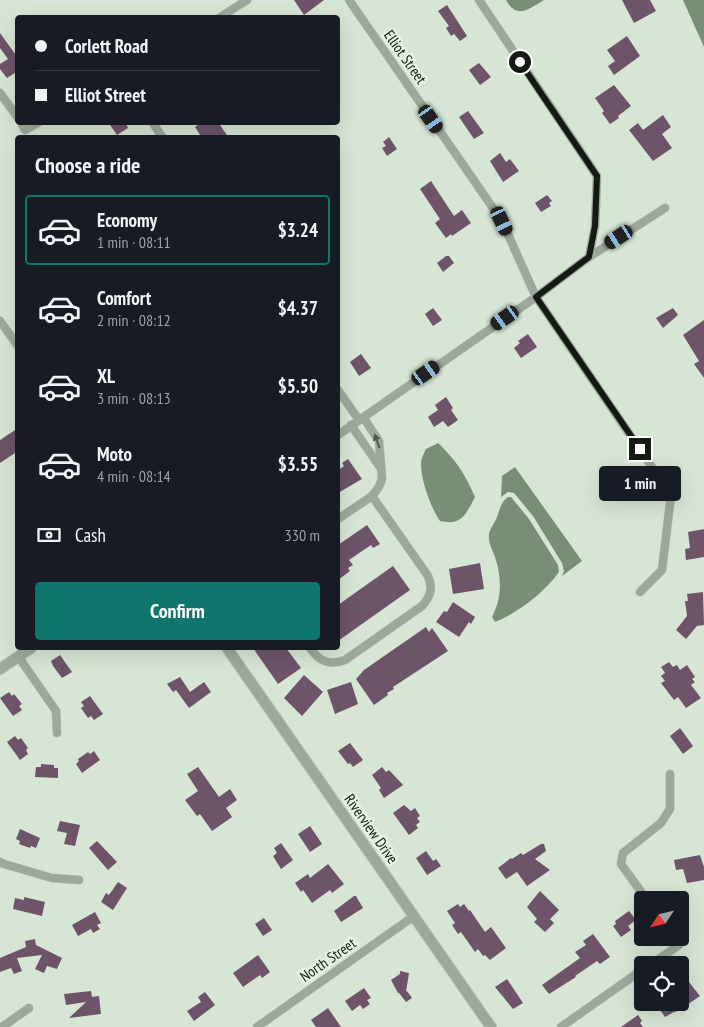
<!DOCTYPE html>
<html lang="en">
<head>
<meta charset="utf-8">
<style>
  :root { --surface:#171b24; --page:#242831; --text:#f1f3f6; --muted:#9ea1a6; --line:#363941; --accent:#0f766e }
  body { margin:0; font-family:"PT Sans Narrow",sans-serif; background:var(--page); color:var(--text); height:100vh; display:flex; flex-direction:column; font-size:19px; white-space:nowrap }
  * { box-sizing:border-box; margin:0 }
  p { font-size:16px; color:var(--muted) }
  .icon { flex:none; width:28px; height:28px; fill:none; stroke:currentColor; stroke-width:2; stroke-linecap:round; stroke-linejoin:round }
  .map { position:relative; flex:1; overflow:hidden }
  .side { position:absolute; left:15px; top:135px; width:325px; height:515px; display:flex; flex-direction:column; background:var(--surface); border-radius:5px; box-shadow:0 5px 20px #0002 }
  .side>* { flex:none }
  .banner { position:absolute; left:15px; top:15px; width:325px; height:110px; border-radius:5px; box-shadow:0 5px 20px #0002; display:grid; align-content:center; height:110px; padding:0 20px; background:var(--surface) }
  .needle { width:32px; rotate:235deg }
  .controls { position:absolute; left:634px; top:891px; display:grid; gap:10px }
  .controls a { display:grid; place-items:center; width:55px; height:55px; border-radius:5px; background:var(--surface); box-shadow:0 5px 20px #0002; font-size:25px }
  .end { position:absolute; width:22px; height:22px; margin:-11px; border:6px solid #151a14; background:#fff; box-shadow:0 0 0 2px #fff }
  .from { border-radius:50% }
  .bubble { position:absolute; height:35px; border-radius:5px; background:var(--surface); box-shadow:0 5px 20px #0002; font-size:16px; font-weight:600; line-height:35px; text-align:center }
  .car { position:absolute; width:15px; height:30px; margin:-15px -8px; border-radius:6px; box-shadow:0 0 4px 1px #0007; background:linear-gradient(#222 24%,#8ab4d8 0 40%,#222 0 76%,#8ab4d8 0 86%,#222 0) }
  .banner b { display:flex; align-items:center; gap:18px; height:48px; font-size:19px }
  .banner b+b { border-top:1px solid var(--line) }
  .banner i { width:12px; height:12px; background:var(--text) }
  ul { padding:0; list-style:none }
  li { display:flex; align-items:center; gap:15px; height:70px; margin:0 10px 8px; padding:0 10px; border:2px solid transparent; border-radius:5px }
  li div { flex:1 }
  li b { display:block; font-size:19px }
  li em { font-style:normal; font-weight:600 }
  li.selected { border-color:var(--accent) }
  li>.icon { width:45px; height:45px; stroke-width:1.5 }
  h2 { padding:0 20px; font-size:22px; line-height:60px }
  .pay { display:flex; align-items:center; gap:12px; height:55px; padding:0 20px; font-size:19px }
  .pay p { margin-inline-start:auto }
  .primary-button { display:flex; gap:10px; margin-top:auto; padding:10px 20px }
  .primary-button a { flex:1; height:58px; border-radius:5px; background:var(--accent); color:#fff; font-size:20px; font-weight:600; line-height:58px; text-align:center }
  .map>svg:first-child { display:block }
  .water { fill:#788f76 }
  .building { fill:#6d5469 }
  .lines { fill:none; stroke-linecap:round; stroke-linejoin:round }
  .minor-casing { stroke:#b4c0b2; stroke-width:9 }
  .tertiary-casing { stroke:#b4c0b2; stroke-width:12 }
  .minor { stroke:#9da89c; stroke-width:8 }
  .tertiary { stroke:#9da89c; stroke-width:10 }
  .oneway { fill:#525a51 }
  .route { stroke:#151a14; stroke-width:6 }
  .labels { text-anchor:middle; stroke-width:5; stroke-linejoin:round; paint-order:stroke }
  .street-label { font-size:15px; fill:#151a14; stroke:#e4f2e2 }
</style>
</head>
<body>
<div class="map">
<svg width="704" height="1027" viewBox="0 0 704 1027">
  <rect width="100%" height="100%" fill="#d7e5d5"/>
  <g class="water">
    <path d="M506,0H544C529,9 517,20 506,0Z"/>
    <path d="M683,0H704V47Z"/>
    <path d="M438,443C456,460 465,474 475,497C466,514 462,526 440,521C431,508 421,481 421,464C421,459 424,453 426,449Z"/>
    <path d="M515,467L582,561L562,576L564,571L562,563L533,516L514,493L508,492L501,497L502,476Z"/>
    <path d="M508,497H511L529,519L558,565L559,572C544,593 519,612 495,622L492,617C502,598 502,578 495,557C492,550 488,542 489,534C490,528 495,523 497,517C500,509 501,502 508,497Z"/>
  </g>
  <g class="building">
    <path d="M294,0H324L304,15Z"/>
    <path d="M622,0H650L656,11L634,23Z"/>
    <path d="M447,5L467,36L460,41L454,34L451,36L446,28L449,26L438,11Z"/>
    <path d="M0,33L18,58V71L7,78L0,69V64L8,59L0,48Z"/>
    <path d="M627,36L640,56L614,75L608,66L615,61L607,50Z"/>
    <path d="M479,63L491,77L480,85L469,70Z"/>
    <path d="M614,85L631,106L618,116L619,118L610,124L602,113L604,111L595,98Z"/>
    <path d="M468,111L484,133L474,139L459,117Z"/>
    <path d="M663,115L671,127L662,134L672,148L653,161L629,130L638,123L643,130Z"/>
    <path d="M108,122H125L128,128L117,135Z"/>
    <path d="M202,122H218L229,138H202L195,127Z"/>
    <path d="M389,137L397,149L387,156L382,148L386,146L383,142Z"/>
    <path d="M500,153L506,162L510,159L519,171L503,182L490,161Z"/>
    <path d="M431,181L454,216L462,210L471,223L452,236L451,234L446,238L435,223L440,219L420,189Z"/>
    <path d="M547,195L552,201L549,203L551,206L541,212L535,203Z"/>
    <path d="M446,256H449L454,263L443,272L437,263Z"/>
    <path d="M433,308L442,320L433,326L425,314Z"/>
    <path d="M673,308L678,315L663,328L656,318Z"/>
    <path d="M704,320V378L694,364L699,361L683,335Z"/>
    <path d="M528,334L537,347L521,358L514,348L520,343L518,341Z"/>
    <path d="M361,354L371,368L359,376L350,362Z"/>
    <path d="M446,397L453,408L451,410L458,420L448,427L443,421L434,427L428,417L438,410L435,405Z"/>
    <path d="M18,428V451L0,463V440Z"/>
    <path d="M348,459L362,479L338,493V470L344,466L342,463Z"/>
    <path d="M367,525L380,544L373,548L371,545L349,560L353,565L348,568L350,571L338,580V545Z"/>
    <path d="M704,529V557L686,560L685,549L690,548L688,532Z"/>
    <path d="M480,563L484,589L453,594L449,569Z"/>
    <path d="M393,566L410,590L338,641V605Z"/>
    <path d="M703,592L704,625L697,626L686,639L676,630L687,616L685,601H688L687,594Z"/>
    <path d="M453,602L475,617L471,624L469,622L459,637L436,622L444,611L447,612Z"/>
    <path d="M426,627L429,632L432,628L448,651L393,687L394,689L387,693L388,695L374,705L356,679L364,670Z"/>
    <path d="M253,648H286L301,668L278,684Z"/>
    <path d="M60,655L72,672L62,678L53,666L51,661Z"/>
    <path d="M669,662L673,667L677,665L680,670L687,665L695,677L692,679L695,682L691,685L701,698L686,708L678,697L674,700L661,683L665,681L661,676L665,673L661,667Z"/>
    <path d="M304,675L323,692L302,716L284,698Z"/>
    <path d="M180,677L190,692L204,682L211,692L189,708L176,690L173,692L167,684Z"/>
    <path d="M351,682L358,704L335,714L327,690Z"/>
    <path d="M9,692L12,696L14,694L22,704L19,706L22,710L13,716L0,698Z"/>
    <path d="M90,696L103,714L94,720L91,716L88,718L81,708L84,706L81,702Z"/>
    <path d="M680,728L693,746L683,754L670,736Z"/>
    <path d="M15,736L18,740L21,738L28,748L26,750L28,754L20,760L7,742Z"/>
    <path d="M350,743L363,760L353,767L350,763L348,764L338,751Z"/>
    <path d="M94,751L100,760L82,773L76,764L79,761L78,759L88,752L90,754Z"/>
    <path d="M41,764L54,765V768H58V778L35,777L36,767H41Z"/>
    <path d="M198,767L219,797L230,789L237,800L226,808L232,817L212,831L200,814L197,816L185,800L198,791L187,774Z"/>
    <path d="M382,767L386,772L389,770L403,785L384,798L379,790L381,788L372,775Z"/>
    <path d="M404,805L411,811L415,808L420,816L417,818L420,822L416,825L418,828L409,835L393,813Z"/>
    <path d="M60,821L80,825L75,846L64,844L67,833L57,831Z"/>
    <path d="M310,826L322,844L310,852L298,834Z"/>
    <path d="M20,829L40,838L36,848L31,846L30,848L19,844L20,841L16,839Z"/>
    <path d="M97,841L117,862L108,870L89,848Z"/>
    <path d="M281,843L293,860L281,869L273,856L277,853L274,848Z"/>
    <path d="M541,844H544L546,851L535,859L550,870L527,886L517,872L506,879L498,868L511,858L512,859L521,853L523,855Z"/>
    <path d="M426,851L433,861L436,859L441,866L427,875L416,858Z"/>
    <path d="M700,855L704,867V880L687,883L683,869L676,870L674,860Z"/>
    <path d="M328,864L344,884L332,893L330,890L312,903L303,890L301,892L295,883L308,874L310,878Z"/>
    <path d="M118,882L127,888L113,910L101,902L106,893L109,895Z"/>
    <path d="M540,891L559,910L550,919L554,923L545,932L534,922L537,919L527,907Z"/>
    <path d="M354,896H356L363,908L341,922L334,911Z"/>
    <path d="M24,897L45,902L42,916L13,909L15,898L24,900Z"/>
    <path d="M458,904L460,907L464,904L469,911L470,910L485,932L491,927L506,948L490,960L485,955L483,956L478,949L475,952L461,932L458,934L452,925L455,923L447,911Z"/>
    <path d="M629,911L636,920L628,926L631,930L621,937L613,926L616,924L615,921Z"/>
    <path d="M95,912L101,923L97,925L100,929L93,933L91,929L78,936L72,925Z"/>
    <path d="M264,918L272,930L263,936L255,924Z"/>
    <path d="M593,934L610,957L600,964L597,961L575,976L576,977L549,994L542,985L580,958L575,952L586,945L583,941Z"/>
    <path d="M35,939L36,945L62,958L57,969L47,966L44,973L35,969L42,955L17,958L22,971L14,974L11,968L0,972V958L26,947L25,941Z"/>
    <path d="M258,955L270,972L262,978L260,975L243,987L233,973Z"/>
    <path d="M400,971L409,973L406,992L407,991L412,998L406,1002L399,993H398L391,980L400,974Z"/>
    <path d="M507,979L523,1003L513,1009L495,987Z"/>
    <path d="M689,982L700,996L678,1011L674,1012L665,1017L658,1007L664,1002H680V989Z"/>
    <path d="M364,988L371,998L367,1000L370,1004L363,1009L360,1005L352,1011L345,1001Z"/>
    <path d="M91,991L92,997L99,996L101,1014L69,1018L86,1002L66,1005L64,994Z"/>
    <path d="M205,992L215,1005L194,1021L187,1011L201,1002L198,997Z"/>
    <path d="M328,1008L341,1027H316L311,1020Z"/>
    <path d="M638,1015L642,1021L640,1023L643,1027H621Z"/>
  </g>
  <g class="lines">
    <defs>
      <g id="minor">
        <path d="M349,0L502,221L536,297L671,495L662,570L640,592"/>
        <path d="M219,18L247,0"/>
        <path d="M0,93L18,118"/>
        <path d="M21,122L25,130L39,122"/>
        <path d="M152,122L163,138"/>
        <path d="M589,257L665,208"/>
        <path d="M0,321L18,346"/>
        <path d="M338,390L359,420"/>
        <path d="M351,425L380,467"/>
        <path d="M338,435L536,297L589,257L595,226L597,176L479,0"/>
        <path d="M338,519L372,496L379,487L382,479L379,441L363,417"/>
        <path d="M310,648C319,661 329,666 345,660L422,606C431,596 433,588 428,576L372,496"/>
        <path d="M18,656L56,711L57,733"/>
        <path d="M0,862L4,864L52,878L79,880"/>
        <path d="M647,900L621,864L623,853L661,823L670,809V774"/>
        <path d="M650,965L679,945L674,938"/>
        <path d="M2,1027L29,1008"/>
        <path d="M257,1027L414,916"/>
        <path d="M561,1027L642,970"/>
      </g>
      <g id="tertiary">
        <path d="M227,648L491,1027"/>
        <path d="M0,669L31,648"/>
      </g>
    </defs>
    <use href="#minor" class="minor-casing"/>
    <use href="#tertiary" class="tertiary-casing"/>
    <use href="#minor" class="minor"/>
    <use href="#tertiary" class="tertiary"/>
  </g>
  <defs><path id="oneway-solid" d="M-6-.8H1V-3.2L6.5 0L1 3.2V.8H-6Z" transform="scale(1.25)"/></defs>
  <use class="oneway" href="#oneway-solid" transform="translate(377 441) rotate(-110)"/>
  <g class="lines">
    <path class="route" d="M520,62L597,176L595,226L589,257L536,297L640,449"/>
  </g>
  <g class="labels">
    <g class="street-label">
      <text transform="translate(405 57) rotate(55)" y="5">Elliot Street</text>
      <text transform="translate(371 829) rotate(55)" y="5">Riverview Drive</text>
      <text transform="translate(328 960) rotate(-35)" y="5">North Street</text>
    </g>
  </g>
</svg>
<div class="controls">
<a><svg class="needle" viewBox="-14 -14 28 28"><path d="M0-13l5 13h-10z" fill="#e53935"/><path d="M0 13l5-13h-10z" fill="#9ea1a6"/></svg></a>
<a><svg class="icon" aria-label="locate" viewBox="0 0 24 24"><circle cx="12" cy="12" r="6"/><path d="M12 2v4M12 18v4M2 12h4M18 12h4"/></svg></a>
</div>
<i class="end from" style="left:520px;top:62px"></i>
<i class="end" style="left:640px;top:449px"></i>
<div class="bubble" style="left:599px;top:466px;width:82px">1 min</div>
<i class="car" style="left:431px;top:119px;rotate:145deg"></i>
<i class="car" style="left:502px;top:221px;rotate:155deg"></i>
<i class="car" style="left:619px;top:237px;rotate:237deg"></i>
<i class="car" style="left:505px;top:318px;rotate:235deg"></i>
<i class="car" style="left:426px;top:373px;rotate:55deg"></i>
<div class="banner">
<b><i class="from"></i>Corlett Road</b>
<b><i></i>Elliot Street</b>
</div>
<section class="side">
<h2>Choose a ride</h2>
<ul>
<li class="selected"><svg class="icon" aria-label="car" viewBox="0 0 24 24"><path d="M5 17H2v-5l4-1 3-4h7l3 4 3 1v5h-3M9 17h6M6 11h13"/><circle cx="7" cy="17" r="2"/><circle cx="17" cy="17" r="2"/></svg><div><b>Economy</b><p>1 min · 08:11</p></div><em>$3.24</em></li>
<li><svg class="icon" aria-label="car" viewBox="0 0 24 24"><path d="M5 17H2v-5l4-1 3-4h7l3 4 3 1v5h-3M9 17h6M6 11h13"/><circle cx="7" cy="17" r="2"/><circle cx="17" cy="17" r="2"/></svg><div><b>Comfort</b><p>2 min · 08:12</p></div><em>$4.37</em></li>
<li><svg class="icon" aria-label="car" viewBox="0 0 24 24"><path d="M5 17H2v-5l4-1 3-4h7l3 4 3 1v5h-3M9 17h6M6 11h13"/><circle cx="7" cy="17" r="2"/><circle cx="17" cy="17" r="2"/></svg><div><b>XL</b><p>3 min · 08:13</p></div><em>$5.50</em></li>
<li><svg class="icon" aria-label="car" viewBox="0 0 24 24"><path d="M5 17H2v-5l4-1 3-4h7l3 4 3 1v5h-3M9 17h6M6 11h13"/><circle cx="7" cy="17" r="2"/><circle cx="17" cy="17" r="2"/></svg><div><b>Moto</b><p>4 min · 08:14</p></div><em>$3.55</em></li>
</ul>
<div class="pay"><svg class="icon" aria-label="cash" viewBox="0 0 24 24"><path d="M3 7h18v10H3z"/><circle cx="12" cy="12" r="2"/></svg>Cash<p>330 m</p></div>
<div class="primary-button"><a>Confirm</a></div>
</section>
</div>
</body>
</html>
